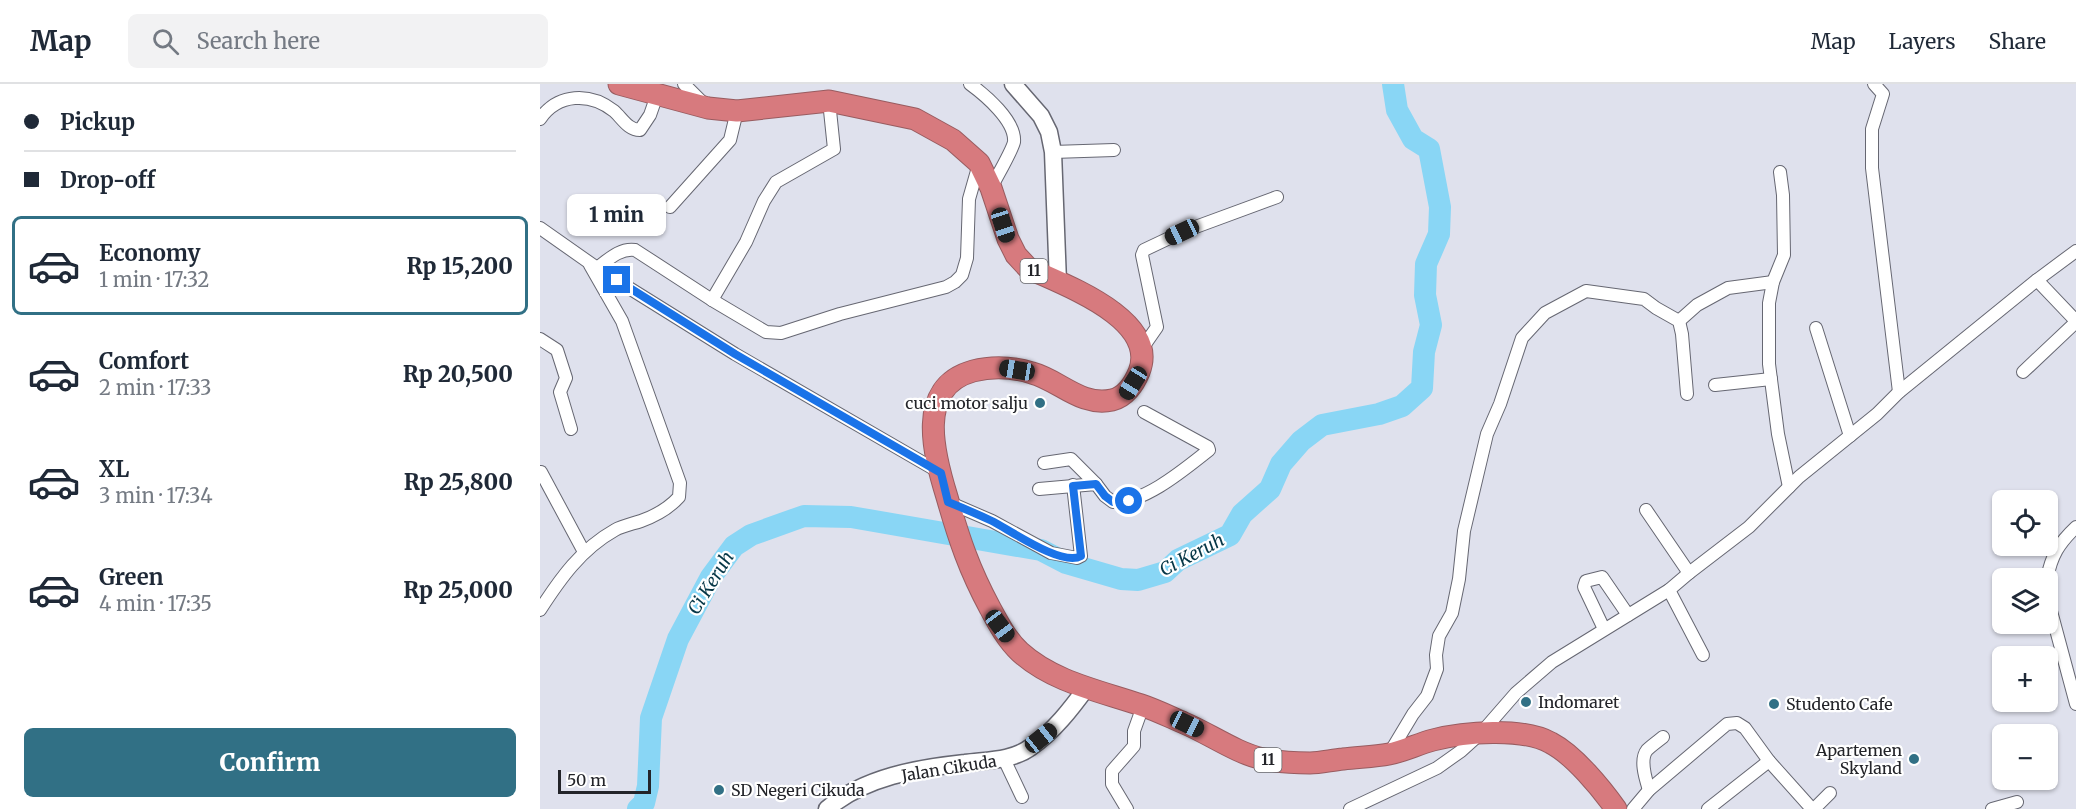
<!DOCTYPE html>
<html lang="en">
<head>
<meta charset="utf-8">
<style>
  :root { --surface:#fff; --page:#f2f2f3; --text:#1f2937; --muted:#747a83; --line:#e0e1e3; --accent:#317085 }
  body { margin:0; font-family:Merriweather,serif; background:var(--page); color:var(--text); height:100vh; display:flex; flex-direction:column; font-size:22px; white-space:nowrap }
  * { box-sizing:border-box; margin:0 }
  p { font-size:20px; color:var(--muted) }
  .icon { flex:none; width:33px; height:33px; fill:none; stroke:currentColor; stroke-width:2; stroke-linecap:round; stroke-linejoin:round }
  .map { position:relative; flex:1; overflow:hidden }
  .details { display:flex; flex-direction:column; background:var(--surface); width:540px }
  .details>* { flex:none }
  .hud { display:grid; align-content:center; height:132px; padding:0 24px; background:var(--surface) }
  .fabs { position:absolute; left:1452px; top:406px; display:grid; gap:12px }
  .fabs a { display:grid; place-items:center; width:66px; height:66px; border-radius:9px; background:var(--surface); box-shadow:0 2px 4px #0004; font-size:30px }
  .scale { position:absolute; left:18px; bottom:15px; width:93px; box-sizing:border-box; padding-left:6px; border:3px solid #232429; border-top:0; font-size:16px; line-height:21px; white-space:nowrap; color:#232429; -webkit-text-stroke:4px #fff; paint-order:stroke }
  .end { position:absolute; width:27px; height:27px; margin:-14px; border:8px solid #1a73e8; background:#fff; box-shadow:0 0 0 3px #fff }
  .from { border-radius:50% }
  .bubble { position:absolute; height:42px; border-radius:9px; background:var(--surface); box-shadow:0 2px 4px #0004; font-size:20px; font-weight:800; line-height:42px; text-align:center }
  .car { position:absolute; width:18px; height:36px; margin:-18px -9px; border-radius:8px; box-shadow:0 0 4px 2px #0007; background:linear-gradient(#222 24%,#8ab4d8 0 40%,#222 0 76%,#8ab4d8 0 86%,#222 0) }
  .hud b { display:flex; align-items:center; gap:21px; height:57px; font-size:22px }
  .hud b+b { border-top:2px solid var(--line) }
  .hud i { width:15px; height:15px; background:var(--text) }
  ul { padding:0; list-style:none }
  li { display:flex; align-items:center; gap:18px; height:99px; margin:0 12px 9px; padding:0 12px; border:3px solid transparent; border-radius:9px }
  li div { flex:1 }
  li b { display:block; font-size:22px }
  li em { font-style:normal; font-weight:800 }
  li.active { border-color:var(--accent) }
  li>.icon { width:54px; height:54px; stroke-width:1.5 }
  .cta { display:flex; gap:12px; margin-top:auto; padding:12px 24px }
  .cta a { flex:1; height:69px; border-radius:9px; background:var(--accent); color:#fff; font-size:24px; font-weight:800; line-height:69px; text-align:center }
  header { display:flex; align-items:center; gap:36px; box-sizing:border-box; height:84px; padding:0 30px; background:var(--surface); border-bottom:2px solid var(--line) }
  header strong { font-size:28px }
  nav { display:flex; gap:33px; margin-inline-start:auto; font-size:21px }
  .search { width:420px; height:54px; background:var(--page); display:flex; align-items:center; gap:15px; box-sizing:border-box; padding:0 21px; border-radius:9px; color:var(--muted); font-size:22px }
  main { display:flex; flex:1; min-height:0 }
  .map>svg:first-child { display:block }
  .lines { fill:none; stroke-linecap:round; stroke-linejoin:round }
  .river { stroke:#89d6f5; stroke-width:22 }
  .street-casing { stroke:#666772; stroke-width:14 }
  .secondary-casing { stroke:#666772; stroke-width:19 }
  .highway-casing { stroke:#985c60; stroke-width:23 }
  .street { stroke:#fff; stroke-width:12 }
  .secondary { stroke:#fff; stroke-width:16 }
  .highway { stroke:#d77a7e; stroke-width:21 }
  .route { stroke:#1a73e8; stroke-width:8 }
  .poi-dot { fill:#317085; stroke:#fff; stroke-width:2 }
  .labels { text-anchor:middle; stroke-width:4.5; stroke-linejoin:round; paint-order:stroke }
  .shield { fill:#fff; stroke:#656669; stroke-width:1.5 }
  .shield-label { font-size:15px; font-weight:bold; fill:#232429 }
  .poi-label { font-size:16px; fill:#232429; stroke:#fff; text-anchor:start }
  .street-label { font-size:16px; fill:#232429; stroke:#fff }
  .water-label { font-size:18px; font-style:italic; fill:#063747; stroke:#fff }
</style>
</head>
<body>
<header>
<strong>Map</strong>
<div class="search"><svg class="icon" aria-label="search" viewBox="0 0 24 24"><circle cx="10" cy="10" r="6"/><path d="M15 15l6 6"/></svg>Search here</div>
<nav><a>Map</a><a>Layers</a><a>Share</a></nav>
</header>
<main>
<section class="details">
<div class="hud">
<b><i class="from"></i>Pickup</b>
<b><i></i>Drop-off</b>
</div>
<ul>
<li class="active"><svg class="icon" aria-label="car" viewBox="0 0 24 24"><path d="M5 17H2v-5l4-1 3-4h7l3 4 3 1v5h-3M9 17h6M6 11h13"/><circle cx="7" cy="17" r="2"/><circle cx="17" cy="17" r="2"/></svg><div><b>Economy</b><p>1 min · 17:32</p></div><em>Rp 15,200</em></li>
<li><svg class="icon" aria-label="car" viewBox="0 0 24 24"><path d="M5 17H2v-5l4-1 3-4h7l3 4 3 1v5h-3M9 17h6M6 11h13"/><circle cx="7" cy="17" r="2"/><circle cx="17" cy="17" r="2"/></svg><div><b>Comfort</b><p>2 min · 17:33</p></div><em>Rp 20,500</em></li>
<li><svg class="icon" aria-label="car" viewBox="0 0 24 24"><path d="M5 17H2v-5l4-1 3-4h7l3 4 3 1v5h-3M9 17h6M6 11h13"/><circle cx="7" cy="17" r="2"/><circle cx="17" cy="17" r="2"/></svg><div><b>XL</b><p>3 min · 17:34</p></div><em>Rp 25,800</em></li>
<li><svg class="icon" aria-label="car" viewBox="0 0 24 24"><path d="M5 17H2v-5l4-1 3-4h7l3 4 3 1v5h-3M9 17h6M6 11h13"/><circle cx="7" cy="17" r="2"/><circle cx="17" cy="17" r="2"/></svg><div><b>Green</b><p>4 min · 17:35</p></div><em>Rp 25,000</em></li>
</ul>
<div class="cta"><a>Confirm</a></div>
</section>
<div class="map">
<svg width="1536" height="725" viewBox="0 0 1536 725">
  <rect width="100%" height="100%" fill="#dfe1ed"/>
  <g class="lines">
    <path class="river" d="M98,725L104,719L108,702L111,634L138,555L171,493L194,462L211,451L264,432L311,433L501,466L526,479L581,495L598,496L625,488L638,476L690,451L702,430L730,405L741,380L761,357L782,341L839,330L862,322L882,304L884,268L891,241L885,211L886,180L899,150L900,123L889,65L873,55L857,26L853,0"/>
    <defs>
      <g id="street">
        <path d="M144,0L164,20"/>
        <path d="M430,0C445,11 476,37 474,58C472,67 456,94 451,104"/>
        <path d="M1334,0L1343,10L1332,45V84L1359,308"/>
        <path d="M0,35C18,9 50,8 74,27C82,34 88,46 100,46L110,31L117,11"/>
        <path d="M513,68L574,66"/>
        <path d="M1240,88L1243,111L1244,171L1233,198L1229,219V280L1238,350L1249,403"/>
        <path d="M130,123L190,56L197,27"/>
        <path d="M0,144L57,184L195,270L401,389"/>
        <path d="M57,184C69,175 80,164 95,166L172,216L226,248L241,249L300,230L406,203L415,198L422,191L427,174L429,115L439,80"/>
        <path d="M1497,196L1536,237"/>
        <path d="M172,216L206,158L224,117L236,98L294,65L289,17"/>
        <path d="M1139,237L1157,221L1188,204L1233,198"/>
        <path d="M1276,244L1310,352"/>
        <path d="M0,255L17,266L26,294L20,308L31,345"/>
        <path d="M601,266L617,243L602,171L604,166L642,148L737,113"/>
        <path d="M1483,288L1536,238"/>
        <path d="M1175,301L1231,295"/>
        <path d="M504,379L531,375L556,400"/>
        <path d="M1,388L44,468"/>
        <path d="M499,405L556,400L565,412L573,418C604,420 646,384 669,366L668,363L604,328"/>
        <path d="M408,418L452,437L511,469L537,474L541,472L533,401"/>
        <path d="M1106,426L1149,489"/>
        <path d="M1507,495C1511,472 1519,459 1536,443"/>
        <path d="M1129,506L1163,571"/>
        <path d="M1508,516L1536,620"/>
        <path d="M0,526C20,495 41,465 75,446C82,442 92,440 101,437C115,432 129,424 139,413L140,399L82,237L50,181"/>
        <path d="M1064,545L1044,503L1046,497L1062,493L1088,531"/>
        <path d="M849,670L873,630L887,612L897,585L896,571L899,552L912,529L919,495L924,447L947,350L960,320L982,254L1005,229L1046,207L1104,215L1116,224L1139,237L1142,250L1147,310"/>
        <path d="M464,675L482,713"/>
        <path d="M1109,706C1106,696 1099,676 1107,666C1111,662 1118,657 1123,653"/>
        <path d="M587,725L572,700V687L594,662V647L603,622"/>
        <path d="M810,725L897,684L921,667L942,648L976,609L1012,578L1129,506L1149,489L1209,443L1259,393L1337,330L1359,308L1497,196L1536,167"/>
        <path d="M1093,725L1109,706L1187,640L1197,639L1205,644L1229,677L1272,725"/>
        <path d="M1168,725L1229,677"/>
        <path d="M1274,725L1290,709"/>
        <path d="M1452,725L1477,718"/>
      </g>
      <g id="secondary">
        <path d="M473,0L501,32L509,48L513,68L518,198"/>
        <path d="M287,725C324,693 378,684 425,679C447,676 472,677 491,663C514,647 531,625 547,603"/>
      </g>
      <path id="highway" d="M79,0L168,24L197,27L289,17L375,35L413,56L439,79L451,104L468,155L476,171L488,184C524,201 620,235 599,288C594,300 585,313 572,316C541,323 519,296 492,289C473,283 452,282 433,287C375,303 394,371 407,413C419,455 429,485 450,524C458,539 467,556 480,568C513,598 560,607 601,621C616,626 630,633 644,639C670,650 696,669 723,675C738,678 755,679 770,679C780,679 792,676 803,675C818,673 834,673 849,670C864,667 878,660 893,656C924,648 982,643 1011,659C1034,671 1061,704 1076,725"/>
    </defs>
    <use href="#street" class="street-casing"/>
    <use href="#secondary" class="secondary-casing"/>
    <use href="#highway" class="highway-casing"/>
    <use href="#street" class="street"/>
    <use href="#secondary" class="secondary"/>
    <use href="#highway" class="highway"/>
  </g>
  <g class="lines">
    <path class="route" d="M77,196L195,270L401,389L408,418C423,424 437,430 452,437C470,446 522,483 541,472L533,402L556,400L565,412L573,418L589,417"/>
  </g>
  <g class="poi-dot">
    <circle cx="500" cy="319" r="6"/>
    <circle cx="986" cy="618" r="6"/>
    <circle cx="1234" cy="620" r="6"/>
    <circle cx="1374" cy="675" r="6"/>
    <circle cx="179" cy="706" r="6"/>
  </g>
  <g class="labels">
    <g class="shield">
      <rect x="480.5" y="175" width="27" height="24" rx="4.5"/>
      <rect x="714.5" y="664" width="27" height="24" rx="4.5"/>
    </g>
    <g class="shield-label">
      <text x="494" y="192">11</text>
      <text x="728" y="681">11</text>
    </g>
    <g class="poi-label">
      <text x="488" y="325" text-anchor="end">cuci motor salju</text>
      <text x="998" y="624">Indomaret</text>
      <text x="1246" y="626">Studento Cafe</text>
      <text x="1362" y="672" text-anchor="end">Apartemen<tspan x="1362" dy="18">Skyland</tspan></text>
      <text x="191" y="712">SD Negeri Cikuda</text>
    </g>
    <g class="street-label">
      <text transform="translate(409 684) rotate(-9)" y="6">Jalan Cikuda</text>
    </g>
    <g class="water-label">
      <text transform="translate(652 471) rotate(-28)" y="6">Ci Keruh</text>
      <text transform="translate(171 499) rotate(-58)" y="6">Ci Keruh</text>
    </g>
  </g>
</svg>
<div class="fabs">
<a><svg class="icon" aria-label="locate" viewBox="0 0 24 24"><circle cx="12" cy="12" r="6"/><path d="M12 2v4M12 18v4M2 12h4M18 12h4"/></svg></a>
<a><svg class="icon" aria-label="layers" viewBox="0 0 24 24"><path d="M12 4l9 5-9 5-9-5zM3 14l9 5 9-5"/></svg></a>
<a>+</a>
<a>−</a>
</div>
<div class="scale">50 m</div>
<i class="end from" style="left:589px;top:417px"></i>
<i class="end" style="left:77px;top:196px"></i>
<div class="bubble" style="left:27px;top:110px;width:99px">1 min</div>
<i class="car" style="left:463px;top:141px;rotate:162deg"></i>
<i class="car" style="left:642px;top:148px;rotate:245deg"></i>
<i class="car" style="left:477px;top:286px;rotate:279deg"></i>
<i class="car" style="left:593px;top:299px;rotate:212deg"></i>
<i class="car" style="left:460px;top:542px;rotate:143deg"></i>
<i class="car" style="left:647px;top:640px;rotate:116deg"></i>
<i class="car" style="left:501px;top:654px;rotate:51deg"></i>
</div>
</main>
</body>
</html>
